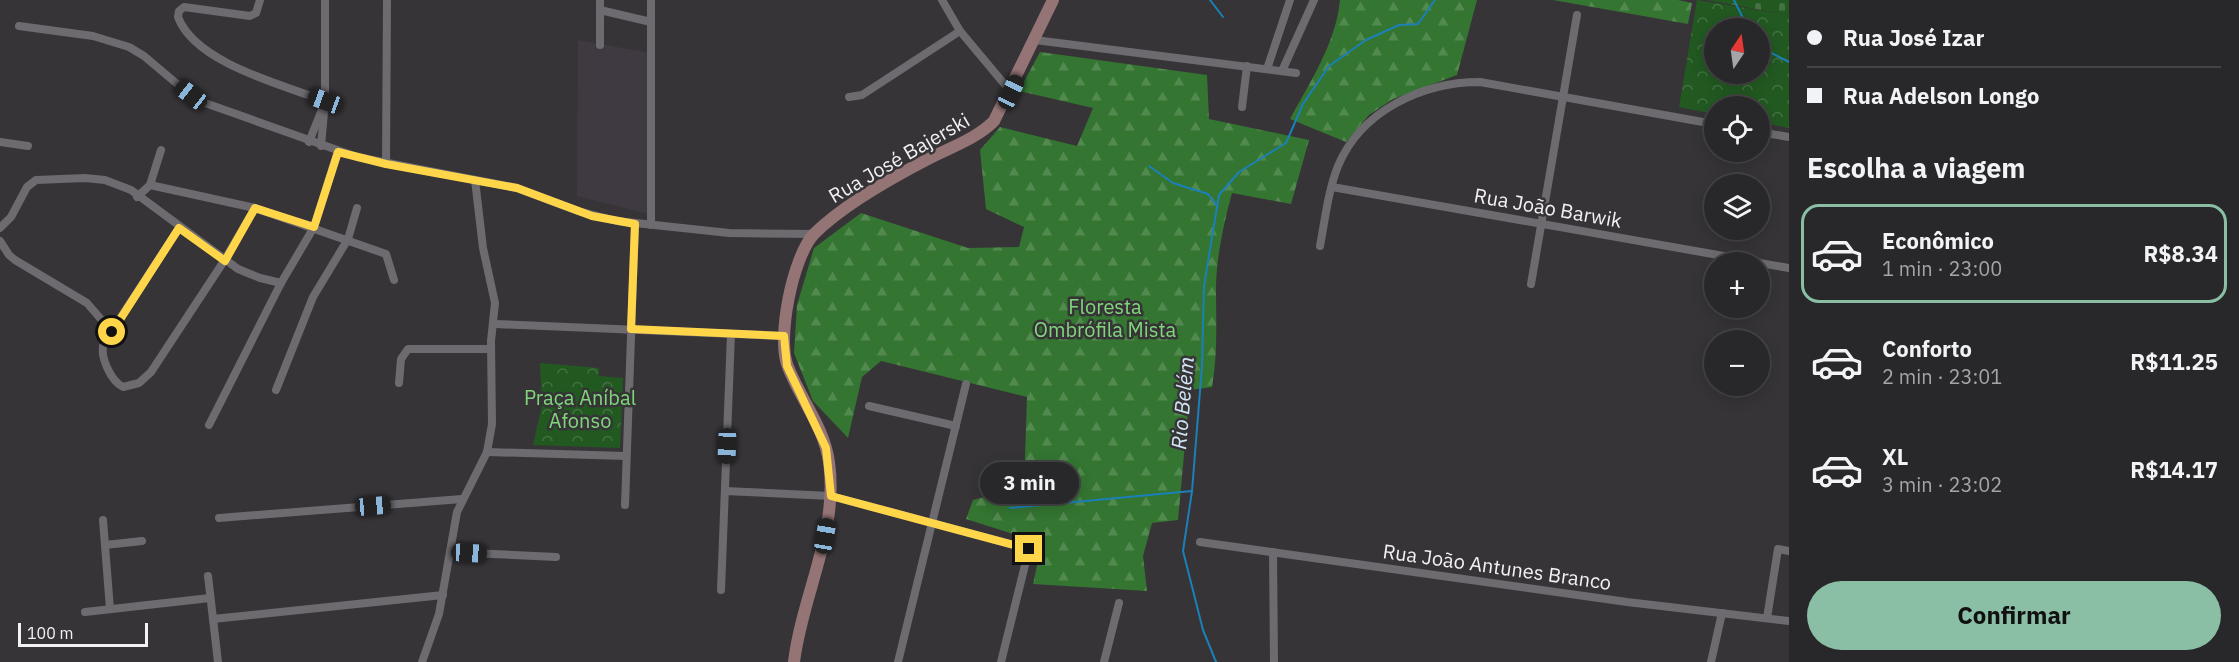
<!DOCTYPE html>
<html lang="pt">
<head>
<meta charset="utf-8">
<style>
  :root { --surface:#282729; --page:#302f31; --text:#f1f3f6; --muted:#a5a5a8; --line:#444446; --accent:#8abfa5 }
  body { margin:0; font-family:"IBM Plex Sans",sans-serif; background:var(--page); color:var(--text); height:100vh; display:flex; flex-direction:column; font-size:22px; white-space:nowrap }
  * { box-sizing:border-box; margin:0 }
  p { font-size:20px; color:var(--muted) }
  .icon { flex:none; width:33px; height:33px; fill:none; stroke:currentColor; stroke-width:2; stroke-linecap:round; stroke-linejoin:round }
  .map { position:relative; flex:1; overflow:hidden }
  .side { display:flex; flex-direction:column; background:var(--surface); width:450px }
  .side>* { flex:none }
  .hud { display:grid; align-content:center; height:132px; padding:0 18px; background:var(--surface) }
  .needle { width:39px; rotate:13deg }
  .buttons { position:absolute; left:1704px; top:18px; display:grid; gap:12px }
  .buttons a { display:grid; place-items:center; width:66px; height:66px; border-radius:50%; background:var(--surface); box-shadow:0 3px 15px #0003,0 0 0 2px var(--line); font-size:30px }
  .scale { position:absolute; left:18px; bottom:15px; width:130px; box-sizing:border-box; padding-left:6px; border:3px solid #f2f1f3; border-top:0; font-size:16px; line-height:21px; white-space:nowrap; color:#f2f1f3; -webkit-text-stroke:4px #363437; paint-order:stroke }
  .end { position:absolute; width:27px; height:27px; margin:-14px; border:8px solid #ffd54a; background:#111; box-shadow:0 0 0 3px #111 }
  .from { border-radius:50% }
  .bubble { position:absolute; height:42px; border-radius:21px; background:var(--surface); box-shadow:0 3px 15px #0003,0 0 0 2px var(--line); font-size:20px; font-weight:700; line-height:42px; text-align:center }
  .car { position:absolute; width:18px; height:36px; margin:-18px -9px; border-radius:8px; box-shadow:0 0 4px 2px #0007; background:linear-gradient(#222 24%,#8ab4d8 0 40%,#222 0 76%,#8ab4d8 0 86%,#222 0) }
  .hud b { display:flex; align-items:center; gap:21px; height:57px; font-size:22px }
  .hud b+b { border-top:2px solid var(--line) }
  .hud i { width:15px; height:15px; background:var(--text) }
  ul { padding:0; list-style:none }
  li { display:flex; align-items:center; gap:18px; height:99px; margin:0 12px 9px; padding:0 6px; border:3px solid transparent; border-radius:18px }
  li div { flex:1 }
  li b { display:block; font-size:22px }
  li em { font-style:normal; font-weight:700 }
  li.active { border-color:var(--accent) }
  li>.icon { width:54px; height:54px; stroke-width:1.5 }
  h2 { padding:0 18px; font-size:27px; line-height:72px }
  .button { display:flex; gap:12px; margin-top:auto; padding:12px 18px }
  .button a { flex:1; height:69px; border-radius:36px; background:var(--accent); color:#111; font-size:24px; font-weight:700; line-height:69px; text-align:center }
  main { display:flex; flex:1; min-height:0 }
  .map>svg:first-child { display:block }
  .built { fill:#3f3942 }
  .forest { fill:url(#forest-firs) }
  .cemetery { fill:url(#cemetery-stones) }
  .park { fill:url(#park-crowns); fill-rule:evenodd }
  .lines { fill:none; stroke-linecap:round; stroke-linejoin:round }
  .stream { stroke:#1b80b8; stroke-width:2 }
  .street { stroke:#6d6b6f; stroke-width:8 }
  .secondary { stroke:#957476; stroke-width:12 }
  .route { stroke:#ffd54a; stroke-width:8 }
  .labels { text-anchor:middle; stroke-width:5; stroke-linejoin:round; paint-order:stroke }
  .street-label { font-size:20px; fill:#f2f1f3; stroke:#363437 }
  .park-label { font-size:20px; fill:#80d77b; stroke:#363437 }
  .water-label { font-size:21px; font-style:italic; fill:#d2e7f6; stroke:#363437 }
</style>
</head>
<body>
<main>
<div class="map">
<svg width="1789" height="662" viewBox="0 0 1789 662">
  <defs>
    <pattern id="forest-firs" width="22" height="20" patternUnits="userSpaceOnUse" patternTransform="scale(1.5)"><rect width="22" height="20" fill="#347531"/><path d="M5 1l3.5 6h-7zM16 11l3.5 6h-7z" fill="#52894f"/></pattern>
    <pattern id="cemetery-stones" width="16" height="16" patternUnits="userSpaceOnUse" patternTransform="scale(1.5)"><rect width="16" height="16" fill="#225921"/><path d="M2 7V4a2 2 0 0 1 4 0v3zM10 15v-3a2 2 0 0 1 4 0v3z" fill="#437142"/></pattern>
    <pattern id="park-crowns" width="20" height="18" patternUnits="userSpaceOnUse" patternTransform="scale(1.5)"><rect width="20" height="18" fill="#225921"/><path d="M2 6a3 3 0 1 1 6 0M12 15a3 3 0 1 1 6 0" fill="none" stroke="#437142"/></pattern>
  </defs>
  <rect width="100%" height="100%" fill="#363437"/>
  <path class="built" d="M578,40L651,53L648,214L577,196Z"/>
  <g class="forest">
    <path d="M1340,0H1477L1457,75L1393,99L1369,115L1346,142L1290,119C1310,82 1336,43 1340,0Z"/>
    <path d="M1553,0H1678L1692,3L1688,24Z"/>
    <path d="M1040,52L1207,75L1209,119L1309,140L1291,204L1232,193C1224,222 1217,254 1216,285C1216,320 1218,352 1212,387L1190,390L1178,520L1152,523L1143,556L1147,591L1033,584L1042,543L966,519L973,500L1024,487L1027,397L881,361L862,377L848,438L813,401L794,353L797,305L814,248L861,213L968,248L1019,247L1024,227L986,209L980,150L1000,127L1077,146L1093,108L1019,91Z"/>
  </g>
  <path class="cemetery" d="M1706,0H1789V15Z"/>
  <g class="park">
    <path d="M1697,0L1789,15V128L1760,122V106H1714V114L1679,107ZM1714,28H1760V74H1714Z"/>
    <path d="M540,363L599,368V376L623,378L620,448L533,445L542,406Z"/>
  </g>
  <g class="lines">
    <g class="stream">
      <path d="M1210,0L1223,17"/>
      <path d="M1734,0L1748,28"/>
      <path d="M1760,47L1789,62"/>
      <path d="M1149,166L1173,183L1208,194L1217,206"/>
      <path d="M1010,508L1192,491"/>
      <path d="M1216,662L1203,630L1183,551L1192,491L1202,366L1204,286L1219,195L1239,172L1286,143L1303,104L1329,66L1366,40L1399,25L1418,24L1435,0"/>
    </g>
    <g class="street">
      <path d="M260,0L256,13L250,16L184,7L179,11L178,17C195,63 283,85 325,101"/>
      <path d="M942,0L960,31L1011,92"/>
      <path d="M600,10L651,22"/>
      <path d="M19,26L93,36L129,47L144,56L176,83L205,103L357,157L517,188L578,211L617,221L729,233L814,234"/>
      <path d="M1035,40L1296,73"/>
      <path d="M600,45V0"/>
      <path d="M1267,69L1290,0"/>
      <path d="M1282,71L1314,0"/>
      <path d="M849,97L862,95L960,31"/>
      <path d="M1242,107L1247,66"/>
      <path d="M1760,132L1789,137"/>
      <path d="M0,142L28,146"/>
      <path d="M309,142L323,107"/>
      <path d="M321,146L325,101V0"/>
      <path d="M386,164L387,0"/>
      <path d="M150,185L161,150"/>
      <path d="M1332,187L1758,262"/>
      <path d="M137,197L150,185L255,208L386,254L394,280"/>
      <path d="M651,225V0"/>
      <path d="M0,228L11,217L27,187L36,180L85,178L105,180L131,190L238,269L260,278L281,283"/>
      <path d="M179,228L104,343C99,356 111,381 123,387L139,383L151,372L224,261L255,208"/>
      <path d="M0,241L9,255L15,260L87,303L112,332"/>
      <path d="M1320,246C1325,220 1328,191 1338,166C1361,111 1422,82 1480,82L1714,124"/>
      <path d="M1760,263L1789,268"/>
      <path d="M1531,284L1577,15"/>
      <path d="M495,324L784,336"/>
      <path d="M399,383L401,359L408,349H491"/>
      <path d="M276,390L313,297L348,239L357,208"/>
      <path d="M869,406L956,426"/>
      <path d="M209,425L281,283L314,227L338,151"/>
      <path d="M487,452L626,456"/>
      <path d="M725,491L831,496L1029,549L1001,662"/>
      <path d="M625,505L635,224"/>
      <path d="M219,518L462,499"/>
      <path d="M103,520L110,609"/>
      <path d="M1200,542L1627,602L1789,621"/>
      <path d="M105,545L142,541"/>
      <path d="M450,552L556,557"/>
      <path d="M1273,552L1274,662"/>
      <path d="M208,576L218,662"/>
      <path d="M721,590L731,334"/>
      <path d="M85,612L210,598"/>
      <path d="M1767,618L1778,549L1789,551"/>
      <path d="M213,619L443,595"/>
      <path d="M422,662L439,614L457,512L487,452L492,424L491,341L495,303L483,248L475,180"/>
      <path d="M898,662L966,384"/>
      <path d="M1104,662L1119,603"/>
      <path d="M1711,662L1722,613"/>
    </g>
    <path class="secondary" d="M794,662C802,595 839,531 829,462C824,427 801,400 788,367C776,339 793,256 814,234C844,204 895,176 932,157C954,146 977,138 994,121L1053,0"/>
  </g>
  <g class="lines">
    <path class="route" d="M112,332L179,228L225,261L255,208L314,227L338,152L386,164L517,188L592,216L635,224L631,329L784,336L787,366L826,448L831,496L1029,549"/>
  </g>
  <g class="labels">
    <g class="street-label">
      <text transform="translate(899 158) rotate(-30)" y="7">Rua José Bajerski</text>
      <text transform="translate(1548 208) rotate(10)" y="7">Rua João Barwik</text>
      <text transform="translate(1497 567) rotate(8)" y="7">Rua João Antunes Branco</text>
    </g>
    <g class="park-label">
      <text x="1105" y="314">Floresta<tspan x="1105" dy="23">Ombrófila Mista</tspan></text>
      <text x="580" y="405">Praça Aníbal<tspan x="580" dy="23">Afonso</tspan></text>
    </g>
    <g class="water-label">
      <text transform="translate(1183 403) rotate(-85)" y="7">Rio Belém</text>
    </g>
  </g>
</svg>
<div class="buttons">
<a><svg class="needle" viewBox="-14 -14 28 28"><path d="M0-13l5 13h-10z" fill="#e53935"/><path d="M0 13l5-13h-10z" fill="#a5a5a8"/></svg></a>
<a><svg class="icon" aria-label="locate" viewBox="0 0 24 24"><circle cx="12" cy="12" r="6"/><path d="M12 2v4M12 18v4M2 12h4M18 12h4"/></svg></a>
<a><svg class="icon" aria-label="layers" viewBox="0 0 24 24"><path d="M12 4l9 5-9 5-9-5zM3 14l9 5 9-5"/></svg></a>
<a>+</a>
<a>−</a>
</div>
<div class="scale">100 m</div>
<i class="end from" style="left:112px;top:332px"></i>
<i class="end" style="left:1029px;top:549px"></i>
<div class="bubble" style="left:980px;top:462px;width:99px">3 min</div>
<i class="car" style="left:1011px;top:92px;rotate:25deg"></i>
<i class="car" style="left:191px;top:95px;rotate:308deg"></i>
<i class="car" style="left:325px;top:101px;rotate:290deg"></i>
<i class="car" style="left:727px;top:446px;rotate:182deg"></i>
<i class="car" style="left:373px;top:506px;rotate:85deg"></i>
<i class="car" style="left:825px;top:536px;rotate:10deg"></i>
<i class="car" style="left:469px;top:553px;rotate:93deg"></i>
</div>
<section class="side">
<div class="hud">
<b><i class="from"></i>Rua José Izar</b>
<b><i></i>Rua Adelson Longo</b>
</div>
<h2>Escolha a viagem</h2>
<ul>
<li class="active"><svg class="icon" aria-label="car" viewBox="0 0 24 24"><path d="M5 17H2v-5l4-1 3-4h7l3 4 3 1v5h-3M9 17h6M6 11h13"/><circle cx="7" cy="17" r="2"/><circle cx="17" cy="17" r="2"/></svg><div><b>Econômico</b><p>1 min · 23:00</p></div><em>R$8.34</em></li>
<li><svg class="icon" aria-label="car" viewBox="0 0 24 24"><path d="M5 17H2v-5l4-1 3-4h7l3 4 3 1v5h-3M9 17h6M6 11h13"/><circle cx="7" cy="17" r="2"/><circle cx="17" cy="17" r="2"/></svg><div><b>Conforto</b><p>2 min · 23:01</p></div><em>R$11.25</em></li>
<li><svg class="icon" aria-label="car" viewBox="0 0 24 24"><path d="M5 17H2v-5l4-1 3-4h7l3 4 3 1v5h-3M9 17h6M6 11h13"/><circle cx="7" cy="17" r="2"/><circle cx="17" cy="17" r="2"/></svg><div><b>XL</b><p>3 min · 23:02</p></div><em>R$14.17</em></li>
</ul>
<div class="button"><a>Confirmar</a></div>
</section>
</main>
</body>
</html>
